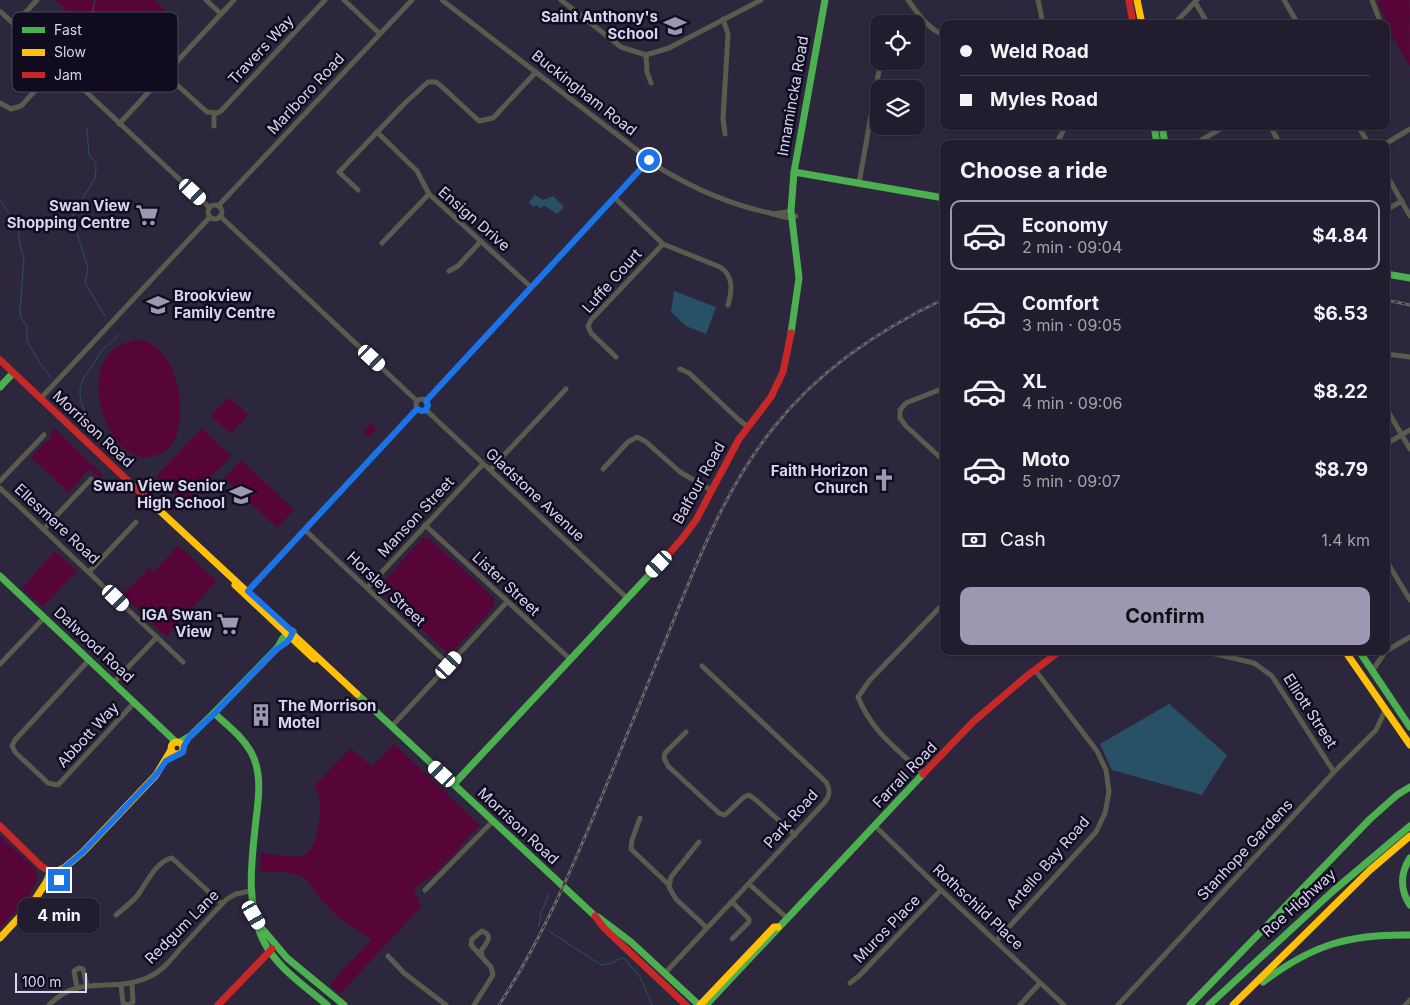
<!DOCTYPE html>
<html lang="en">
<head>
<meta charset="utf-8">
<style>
  :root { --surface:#221d2e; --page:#2a2636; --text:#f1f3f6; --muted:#a2a2aa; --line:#3f3b4a; --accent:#9d98b2 }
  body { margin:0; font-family:Inter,sans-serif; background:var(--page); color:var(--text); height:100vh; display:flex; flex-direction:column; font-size:19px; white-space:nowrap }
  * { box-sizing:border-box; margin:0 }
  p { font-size:16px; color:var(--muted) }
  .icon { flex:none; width:28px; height:28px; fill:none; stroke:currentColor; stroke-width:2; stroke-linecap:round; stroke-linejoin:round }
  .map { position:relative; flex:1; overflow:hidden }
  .sheet { position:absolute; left:940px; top:140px; width:450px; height:515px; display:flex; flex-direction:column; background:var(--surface); border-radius:10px; box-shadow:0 1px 4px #0004,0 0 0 1px var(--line) }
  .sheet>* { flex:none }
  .banner { position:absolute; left:940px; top:20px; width:450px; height:110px; border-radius:10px; box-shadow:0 1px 4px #0004,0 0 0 1px var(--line); display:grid; align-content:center; height:110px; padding:0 20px; background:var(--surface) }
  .tools { position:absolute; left:870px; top:15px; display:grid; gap:10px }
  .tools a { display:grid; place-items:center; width:55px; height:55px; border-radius:10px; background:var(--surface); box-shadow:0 1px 4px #0004,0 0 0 1px var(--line); font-size:25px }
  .scale { position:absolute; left:15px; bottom:12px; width:72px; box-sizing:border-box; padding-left:5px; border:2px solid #d9d5f1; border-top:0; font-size:14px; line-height:18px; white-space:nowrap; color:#d9d5f1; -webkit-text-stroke:4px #100b1e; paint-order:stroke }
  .end { position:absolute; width:22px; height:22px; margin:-11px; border:6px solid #1a73e8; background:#fff; box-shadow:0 0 0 2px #fff }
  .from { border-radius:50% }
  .bubble { position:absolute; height:35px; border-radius:10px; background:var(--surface); box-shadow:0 1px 4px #0004,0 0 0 1px var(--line); font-size:16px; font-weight:700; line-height:35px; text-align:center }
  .car { position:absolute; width:15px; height:30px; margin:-15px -8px; border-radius:6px; box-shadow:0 0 4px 1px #0007; background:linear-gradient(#fff 24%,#345 0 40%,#fff 0 76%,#345 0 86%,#fff 0) }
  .banner b { display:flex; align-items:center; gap:18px; height:48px; font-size:19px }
  .banner b+b { border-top:1px solid var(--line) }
  .banner i { width:12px; height:12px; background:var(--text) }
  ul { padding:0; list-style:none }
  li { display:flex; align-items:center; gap:15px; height:70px; margin:0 10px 8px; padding:0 10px; border:2px solid transparent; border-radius:10px }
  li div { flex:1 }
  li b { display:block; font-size:19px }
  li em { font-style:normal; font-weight:700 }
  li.current { border-color:var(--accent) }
  li>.icon { width:45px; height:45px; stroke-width:1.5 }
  h2 { padding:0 20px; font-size:22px; line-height:60px }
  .pay { display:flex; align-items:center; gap:12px; height:55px; padding:0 20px; font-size:19px }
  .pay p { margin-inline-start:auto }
  .button { display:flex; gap:10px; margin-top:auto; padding:10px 20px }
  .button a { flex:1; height:58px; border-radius:10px; background:var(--accent); color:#111; font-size:20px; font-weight:700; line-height:58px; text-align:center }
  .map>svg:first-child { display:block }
  .green { fill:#570538 }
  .water { fill:#285167 }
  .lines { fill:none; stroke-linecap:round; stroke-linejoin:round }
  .stream { stroke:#285167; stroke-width:1 }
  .street { stroke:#5a5b4c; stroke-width:5 }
  .fast { stroke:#4caf50; stroke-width:7 }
  .slow { stroke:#ffc107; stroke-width:7 }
  .jam { stroke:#c62828; stroke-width:7 }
  .rail-casing { stroke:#696866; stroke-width:3 }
  .rail { stroke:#100b1e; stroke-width:1; stroke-dasharray:4; stroke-linecap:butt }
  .route { stroke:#1a73e8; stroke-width:6 }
  .labels { text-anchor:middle; stroke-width:5; stroke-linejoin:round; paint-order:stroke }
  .poi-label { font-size:15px; font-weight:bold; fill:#d9d5f1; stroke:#100b1e; text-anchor:end }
  .street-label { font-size:15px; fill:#d9d5f1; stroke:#100b1e }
  .key { fill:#100b1e; stroke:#4c485d; stroke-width:1 }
  .key-label { font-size:14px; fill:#d9d5f1 }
</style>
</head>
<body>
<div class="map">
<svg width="1410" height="1005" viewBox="0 0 1410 1005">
  <rect width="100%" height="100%" fill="#2d273d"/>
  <g class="green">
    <path d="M55,0H154L173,18L143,50L161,68L160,69L140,52L101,95L79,76L84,27Z"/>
    <path d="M1377,0H1409L1410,67L1393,37Z"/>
    <path d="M141,340C178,348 190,416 172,444C167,451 161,454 153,456C106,471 64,343 141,340Z"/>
    <path d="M229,397L248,415L231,434L211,416Z"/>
    <path d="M371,423L377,429L369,438L363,432Z"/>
    <path d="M54,428L103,475L100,478L92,471H87L69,493L31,457L44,443L47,442L51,438V432Z"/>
    <path d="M202,428L231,456L185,504L156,476Z"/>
    <path d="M241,460L294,510L277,528L224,478Z"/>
    <path d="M423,538H429L494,598V607L452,652L445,651L381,590V584Z"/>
    <path d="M178,545L217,581L166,636L123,595L149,568L154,572Z"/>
    <path d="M55,551L77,571L43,607L22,588Z"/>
    <path d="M394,744L480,825L436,873L417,886L414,894L419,899L418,901L421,907L340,994L329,985L371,940L342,920L321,900L305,878L291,873L260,871L261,852C273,854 288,858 301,856C318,855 322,811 319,797C319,793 316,789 314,786L351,748L372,767Z"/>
    <path d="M0,836L36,870L38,880L26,900L0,928Z"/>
  </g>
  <g class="water">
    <path d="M535,195L543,200L553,196L564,207L557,214L545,206L540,208L537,205L533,207L529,202Z"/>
    <path d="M674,291L716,307L706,334L686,326L671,312Z"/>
    <path d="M1169,704L1227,755L1202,795L1112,770L1100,744Z"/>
  </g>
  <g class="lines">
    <g class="stream">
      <path d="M91,85L92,76L99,61L98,37L91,19L95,0"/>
      <path d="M87,129L89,155L96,163V170L95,178L72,217L88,268L85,283L105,316"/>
      <path d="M0,199L18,229L20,245L24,258L20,310L21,318L27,326V341L41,365L51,378"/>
      <path d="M57,389C65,402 70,409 85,412L86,421L83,428"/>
      <path d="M85,412C76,390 79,383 93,365C97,359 99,353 104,348C110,343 115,341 118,334"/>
      <path d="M539,926L541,913L549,894"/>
      <path d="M549,931L601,965L612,963L619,959L624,958L640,977L652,1005"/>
    </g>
    <g class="street">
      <path d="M206,0L221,14"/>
      <path d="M344,0L380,34"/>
      <path d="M442,0L663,170C697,190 731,205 770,213C778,215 787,220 796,216"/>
      <path d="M561,0L621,47L646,55L669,48L761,0"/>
      <path d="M908,0C918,14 928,29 944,35"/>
      <path d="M1038,0L1043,24"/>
      <path d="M1284,0L1298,24"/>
      <path d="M1372,0L1381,24"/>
      <path d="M1195,2L1208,24"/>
      <path d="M1,12L209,207"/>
      <path d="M723,19L728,34L723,119L725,134"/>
      <path d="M1174,24L1197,0"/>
      <path d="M14,25L37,0"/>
      <path d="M646,55L647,72L651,83"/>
      <path d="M165,74L207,112L217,113L221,111L325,0"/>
      <path d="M0,103L11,109L21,106L58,66"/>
      <path d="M119,124L234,0"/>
      <path d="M214,126V113"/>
      <path d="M1270,126L1280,144"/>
      <path d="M1358,126L1369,144"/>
      <path d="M377,132L417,171L429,194"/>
      <path d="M1056,144L1066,126"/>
      <path d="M1195,144L1225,126"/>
      <path d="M1385,144L1410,129"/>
      <path d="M1386,174L1410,216"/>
      <path d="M859,183L880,65"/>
      <path d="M358,190L339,172L405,103L428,82H436L440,85L479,121L493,118L536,72"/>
      <path d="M615,198L663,244L720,267C734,276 732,291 728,305"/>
      <circle cx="215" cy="212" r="7"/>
      <path d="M218,206L412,0"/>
      <path d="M1386,210L1402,201"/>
      <path d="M774,214L792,211"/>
      <path d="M220,216L417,401"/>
      <path d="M382,243L429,194L531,287"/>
      <path d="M449,271L458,266L481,241"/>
      <path d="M1386,354L1410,357"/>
      <path d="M616,357L591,333L588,326L591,320L663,244"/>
      <path d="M680,369L689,373L738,419L748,427"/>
      <path d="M944,388L906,403L900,410V418L906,426L944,461"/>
      <path d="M41,398L210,217"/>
      <circle cx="422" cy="405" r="6"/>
      <path d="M426,401L649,160"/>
      <path d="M1386,408L1410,449"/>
      <path d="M426,410L627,598"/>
      <path d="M1386,444L1410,430"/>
      <path d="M603,469L628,442L637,437L645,441L680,472L711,490"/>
      <path d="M490,470L566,389"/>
      <path d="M0,481L44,435"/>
      <path d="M0,488L183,662"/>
      <path d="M425,525L571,660"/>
      <path d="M44,529L91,479"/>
      <path d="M305,530L449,665"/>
      <path d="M1386,560L1410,600"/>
      <path d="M89,572L136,522"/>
      <path d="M367,588L483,464"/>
      <path d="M246,592L417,409"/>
      <path d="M1203,651L1254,663L1272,676L1334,772"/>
      <path d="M1366,651L1371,653L1385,652"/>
      <path d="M1386,651L1410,637"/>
      <path d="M89,660L15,740L12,746L15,752L48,783L58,785L135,702"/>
      <path d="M0,664L44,618"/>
      <path d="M1372,671L1386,651"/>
      <path d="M114,682L157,637"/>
      <path d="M392,726L507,602"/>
      <path d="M686,732L665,753L664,758L668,766L719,813L724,815L726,814L744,797L749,795L756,800L795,835"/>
      <path d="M924,774C897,749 872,732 858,697L870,680L944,603"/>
      <path d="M640,818L632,840L631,849L668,884"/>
      <path d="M875,826L941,890L1064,1005"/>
      <path d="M699,842L671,877L669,887L676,899L707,928"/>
      <path d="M749,884L787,918"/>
      <path d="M425,890L493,821"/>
      <path d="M732,902L749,919V922L732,939"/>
      <path d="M116,915C123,909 131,903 137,896C146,884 156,861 172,858L222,904"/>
      <path d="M996,941L1096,832L1105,813L1109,792L1106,770L1097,751L1035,670"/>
      <path d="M388,956L404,973L446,1005"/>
      <path d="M665,973L824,803C830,796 831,790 826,782L702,666"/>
      <path d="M850,983L859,976L941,890"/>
      <path d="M121,985L123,1003L128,1005L133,1002L132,984"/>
      <path d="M77,988L74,971L79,968L83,969L87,986"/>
      <path d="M49,1005C80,973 112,994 149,977C162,971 171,960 180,949C196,932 211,915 227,899L236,894L250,891"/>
      <path d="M474,1005L493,975L491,967L471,945L472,939L482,931C495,936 485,944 481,951L482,956"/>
      <path d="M1020,1005L1040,983"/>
      <path d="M1118,1005L1334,772L1376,730L1384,713V708"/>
      <path d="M1405,1005L1410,1000"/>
    </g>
    <g class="fast">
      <path d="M1154,126L1157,144"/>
      <path d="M1162,126L1165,144"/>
      <path d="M794,172L944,198"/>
      <path d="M1386,274L1410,278"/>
      <path d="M791,333L799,278L791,211L794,172L825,0"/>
      <path d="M0,387L13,373"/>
      <path d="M0,576L176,742"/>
      <path d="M278,647L283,638L292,631"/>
      <path d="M1359,651L1410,727"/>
      <path d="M357,694L595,916"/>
      <path d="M214,713C227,725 242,736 251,752C262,772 259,797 256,819C252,859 245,902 263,940C276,967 305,986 327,1005"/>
      <path d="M180,742L190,736L214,713L278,647L287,641L293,632"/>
      <path d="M454,784L665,558"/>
      <path d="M1410,858C1400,873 1400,890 1410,905"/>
      <circle cx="53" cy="880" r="6"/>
      <path d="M598,917L631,942L699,1005"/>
      <path d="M260,926L287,958L344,1005"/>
      <path d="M1263,982C1312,945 1348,934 1410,935"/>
      <path d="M706,1005L923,774"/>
      <path d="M1190,1005L1370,819L1397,795L1410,787"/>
      <path d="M1209,1005L1333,891L1410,826"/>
    </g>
    <g class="slow">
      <path d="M1137,0L1142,24"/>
      <path d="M144,496L357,694"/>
      <path d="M235,585L314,659"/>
      <path d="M1345,651L1410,745"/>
      <circle cx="177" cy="748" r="6"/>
      <path d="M53,873L64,868L83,852L156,775L171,750"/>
      <path d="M0,938L34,901L47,881"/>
      <path d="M700,1005L774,927H778"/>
      <path d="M1233,1005L1370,870L1410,836"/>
    </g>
    <g class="jam">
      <path d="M1129,0L1133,24"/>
      <path d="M0,360L144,496"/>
      <path d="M665,558L681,540L696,520L739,439L771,397L783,372L791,333"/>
      <path d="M923,774L974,721L1028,675L1060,651"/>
      <path d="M0,826L41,866L52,873"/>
      <path d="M595,916L604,928L686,1005"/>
      <path d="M218,1005L272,949"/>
    </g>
    <defs>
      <g id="rail">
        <path d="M1386,300L1410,305"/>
        <path d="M499,1005C541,941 571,871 600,801C623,744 647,687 670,629C698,559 726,487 774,427C819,370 878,330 944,299"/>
      </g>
    </defs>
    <use href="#rail" class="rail-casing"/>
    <use href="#rail" class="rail"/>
  </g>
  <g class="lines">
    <path class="route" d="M59,880L64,868L83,852L156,775L166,761L183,752L184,746L190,736L214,714L275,650L286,643L290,638L293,632L248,591L417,409L422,411L426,410L428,405L426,401L649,160"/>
  </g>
  <defs>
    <symbol id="school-bare" viewBox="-9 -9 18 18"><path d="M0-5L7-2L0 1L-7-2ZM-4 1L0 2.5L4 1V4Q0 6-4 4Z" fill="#9d98b2" stroke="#100b1e" stroke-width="2.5" paint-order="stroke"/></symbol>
    <symbol id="supermarket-bare" viewBox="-9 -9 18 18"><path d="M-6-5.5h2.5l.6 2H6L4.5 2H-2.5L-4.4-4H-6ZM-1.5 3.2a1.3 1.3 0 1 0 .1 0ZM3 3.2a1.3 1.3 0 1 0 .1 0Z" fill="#9d98b2" stroke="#100b1e" stroke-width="2.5" paint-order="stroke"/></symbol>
    <symbol id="church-bare" viewBox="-9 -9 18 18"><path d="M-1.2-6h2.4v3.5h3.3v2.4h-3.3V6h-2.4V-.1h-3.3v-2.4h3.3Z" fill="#9d98b2" stroke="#100b1e" stroke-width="2.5" paint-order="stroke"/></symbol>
    <symbol id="building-bare" viewBox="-9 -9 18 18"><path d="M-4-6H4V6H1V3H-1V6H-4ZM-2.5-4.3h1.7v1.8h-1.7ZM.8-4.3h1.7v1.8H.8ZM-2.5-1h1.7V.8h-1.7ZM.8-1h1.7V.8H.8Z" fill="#9d98b2" stroke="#100b1e" stroke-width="2.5" paint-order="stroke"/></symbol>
  </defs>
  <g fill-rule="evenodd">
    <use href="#school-bare" x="659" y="10" width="32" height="32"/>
    <use href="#supermarket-bare" x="131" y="199" width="32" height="32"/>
    <use href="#school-bare" x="142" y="289" width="32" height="32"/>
    <use href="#church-bare" x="868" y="464" width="32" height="32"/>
    <use href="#school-bare" x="225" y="479" width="32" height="32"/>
    <use href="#supermarket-bare" x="212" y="608" width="32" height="32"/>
    <use href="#building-bare" x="245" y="699" width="32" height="32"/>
  </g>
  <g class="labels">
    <g class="poi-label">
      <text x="658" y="22">Saint Anthony's<tspan x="658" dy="17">School</tspan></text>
      <text x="130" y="211">Swan View<tspan x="130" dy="17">Shopping Centre</tspan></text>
      <text x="174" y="301" text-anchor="start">Brookview<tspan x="174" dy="17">Family Centre</tspan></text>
      <text x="868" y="476">Faith Horizon<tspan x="868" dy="17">Church</tspan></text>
      <text x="225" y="491">Swan View Senior<tspan x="225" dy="17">High School</tspan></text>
      <text x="212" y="620">IGA Swan<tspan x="212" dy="17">View</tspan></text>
      <text x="278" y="711" text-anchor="start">The Morrison<tspan x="278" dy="17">Motel</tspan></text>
    </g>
    <g class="street-label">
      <text transform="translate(261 50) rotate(-47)" y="5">Travers Way</text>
      <text transform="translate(584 93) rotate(38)" y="5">Buckingham Road</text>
      <text transform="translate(306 94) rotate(-47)" y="5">Marlboro Road</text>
      <text transform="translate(793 96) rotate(-80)" y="5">Innamincka Road</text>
      <text transform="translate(474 219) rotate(41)" y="5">Ensign Drive</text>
      <text transform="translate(612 281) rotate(-48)" y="5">Luffe Court</text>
      <text transform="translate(93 429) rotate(43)" y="5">Morrison Road</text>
      <text transform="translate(699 483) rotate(-61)" y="5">Balfour Road</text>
      <text transform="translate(535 495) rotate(43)" y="5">Gladstone Avenue</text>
      <text transform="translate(416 517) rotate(-47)" y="5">Manson Street</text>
      <text transform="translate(57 524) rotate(43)" y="5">Ellesmere Road</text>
      <text transform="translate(506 584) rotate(43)" y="5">Lister Street</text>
      <text transform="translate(386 589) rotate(43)" y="5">Horsley Street</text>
      <text transform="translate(94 645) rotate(43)" y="5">Dalwood Road</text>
      <text transform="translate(1310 711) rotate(57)" y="5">Elliott Street</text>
      <text transform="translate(88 735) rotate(-47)" y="5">Abbott Way</text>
      <text transform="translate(905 775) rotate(-46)" y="5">Farrall Road</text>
      <text transform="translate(791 819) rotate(-48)" y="5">Park Road</text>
      <text transform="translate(518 826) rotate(43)" y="5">Morrison Road</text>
      <text transform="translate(1245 850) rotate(-47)" y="5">Stanhope Gardens</text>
      <text transform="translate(1048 863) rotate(-49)" y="5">Artello Bay Road</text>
      <text transform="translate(1299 903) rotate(-42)" y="5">Roe Highway</text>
      <text transform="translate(978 907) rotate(43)" y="5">Rothschild Place</text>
      <text transform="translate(182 927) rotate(-45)" y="5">Redgum Lane</text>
      <text transform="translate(887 929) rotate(-46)" y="5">Muros Place</text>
    </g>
  </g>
  <rect x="12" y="12" width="166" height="80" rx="8" class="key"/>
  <rect x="22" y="27" width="23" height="6" fill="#4caf50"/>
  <rect x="22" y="49" width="23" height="7" fill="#ffc107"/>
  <rect x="22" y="72" width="23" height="6" fill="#c62828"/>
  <g class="key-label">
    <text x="54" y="35">Fast</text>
    <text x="54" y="57">Slow</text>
    <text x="54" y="80">Jam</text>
  </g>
</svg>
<div class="tools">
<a><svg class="icon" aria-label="locate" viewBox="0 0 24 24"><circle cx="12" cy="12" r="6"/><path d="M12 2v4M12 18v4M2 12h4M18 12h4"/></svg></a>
<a><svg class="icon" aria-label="layers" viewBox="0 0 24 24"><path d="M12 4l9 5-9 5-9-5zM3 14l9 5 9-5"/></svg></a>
</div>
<div class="scale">100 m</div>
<i class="end from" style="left:649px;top:160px"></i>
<i class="end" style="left:59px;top:880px"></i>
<div class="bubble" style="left:18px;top:898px;width:82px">4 min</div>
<i class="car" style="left:193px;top:192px;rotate:133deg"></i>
<i class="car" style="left:372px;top:358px;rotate:133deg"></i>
<i class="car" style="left:659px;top:564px;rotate:223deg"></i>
<i class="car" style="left:116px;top:598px;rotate:134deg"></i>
<i class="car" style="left:449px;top:665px;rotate:42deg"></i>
<i class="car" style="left:442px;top:774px;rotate:313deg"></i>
<i class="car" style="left:254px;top:915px;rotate:150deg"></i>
<div class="banner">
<b><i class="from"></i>Weld Road</b>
<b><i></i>Myles Road</b>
</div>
<section class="sheet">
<h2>Choose a ride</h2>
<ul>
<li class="current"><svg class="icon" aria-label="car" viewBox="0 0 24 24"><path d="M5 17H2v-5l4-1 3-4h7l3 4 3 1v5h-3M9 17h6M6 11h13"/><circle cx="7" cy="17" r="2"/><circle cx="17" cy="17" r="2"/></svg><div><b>Economy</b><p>2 min · 09:04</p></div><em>$4.84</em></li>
<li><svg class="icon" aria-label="car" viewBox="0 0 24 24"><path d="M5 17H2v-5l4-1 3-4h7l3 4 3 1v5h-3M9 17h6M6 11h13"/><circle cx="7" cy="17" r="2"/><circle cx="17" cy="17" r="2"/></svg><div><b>Comfort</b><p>3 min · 09:05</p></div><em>$6.53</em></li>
<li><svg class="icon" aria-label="car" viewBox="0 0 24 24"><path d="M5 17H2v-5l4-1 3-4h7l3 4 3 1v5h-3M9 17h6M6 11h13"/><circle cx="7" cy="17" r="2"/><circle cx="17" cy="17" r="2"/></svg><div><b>XL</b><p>4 min · 09:06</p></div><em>$8.22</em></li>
<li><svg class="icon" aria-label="car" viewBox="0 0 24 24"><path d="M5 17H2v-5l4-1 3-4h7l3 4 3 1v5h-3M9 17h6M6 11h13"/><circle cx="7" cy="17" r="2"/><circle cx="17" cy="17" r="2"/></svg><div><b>Moto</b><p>5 min · 09:07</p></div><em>$8.79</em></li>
</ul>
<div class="pay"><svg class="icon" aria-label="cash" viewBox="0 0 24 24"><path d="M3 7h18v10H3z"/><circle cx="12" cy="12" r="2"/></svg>Cash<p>1.4 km</p></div>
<div class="button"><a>Confirm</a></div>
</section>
</div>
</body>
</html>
